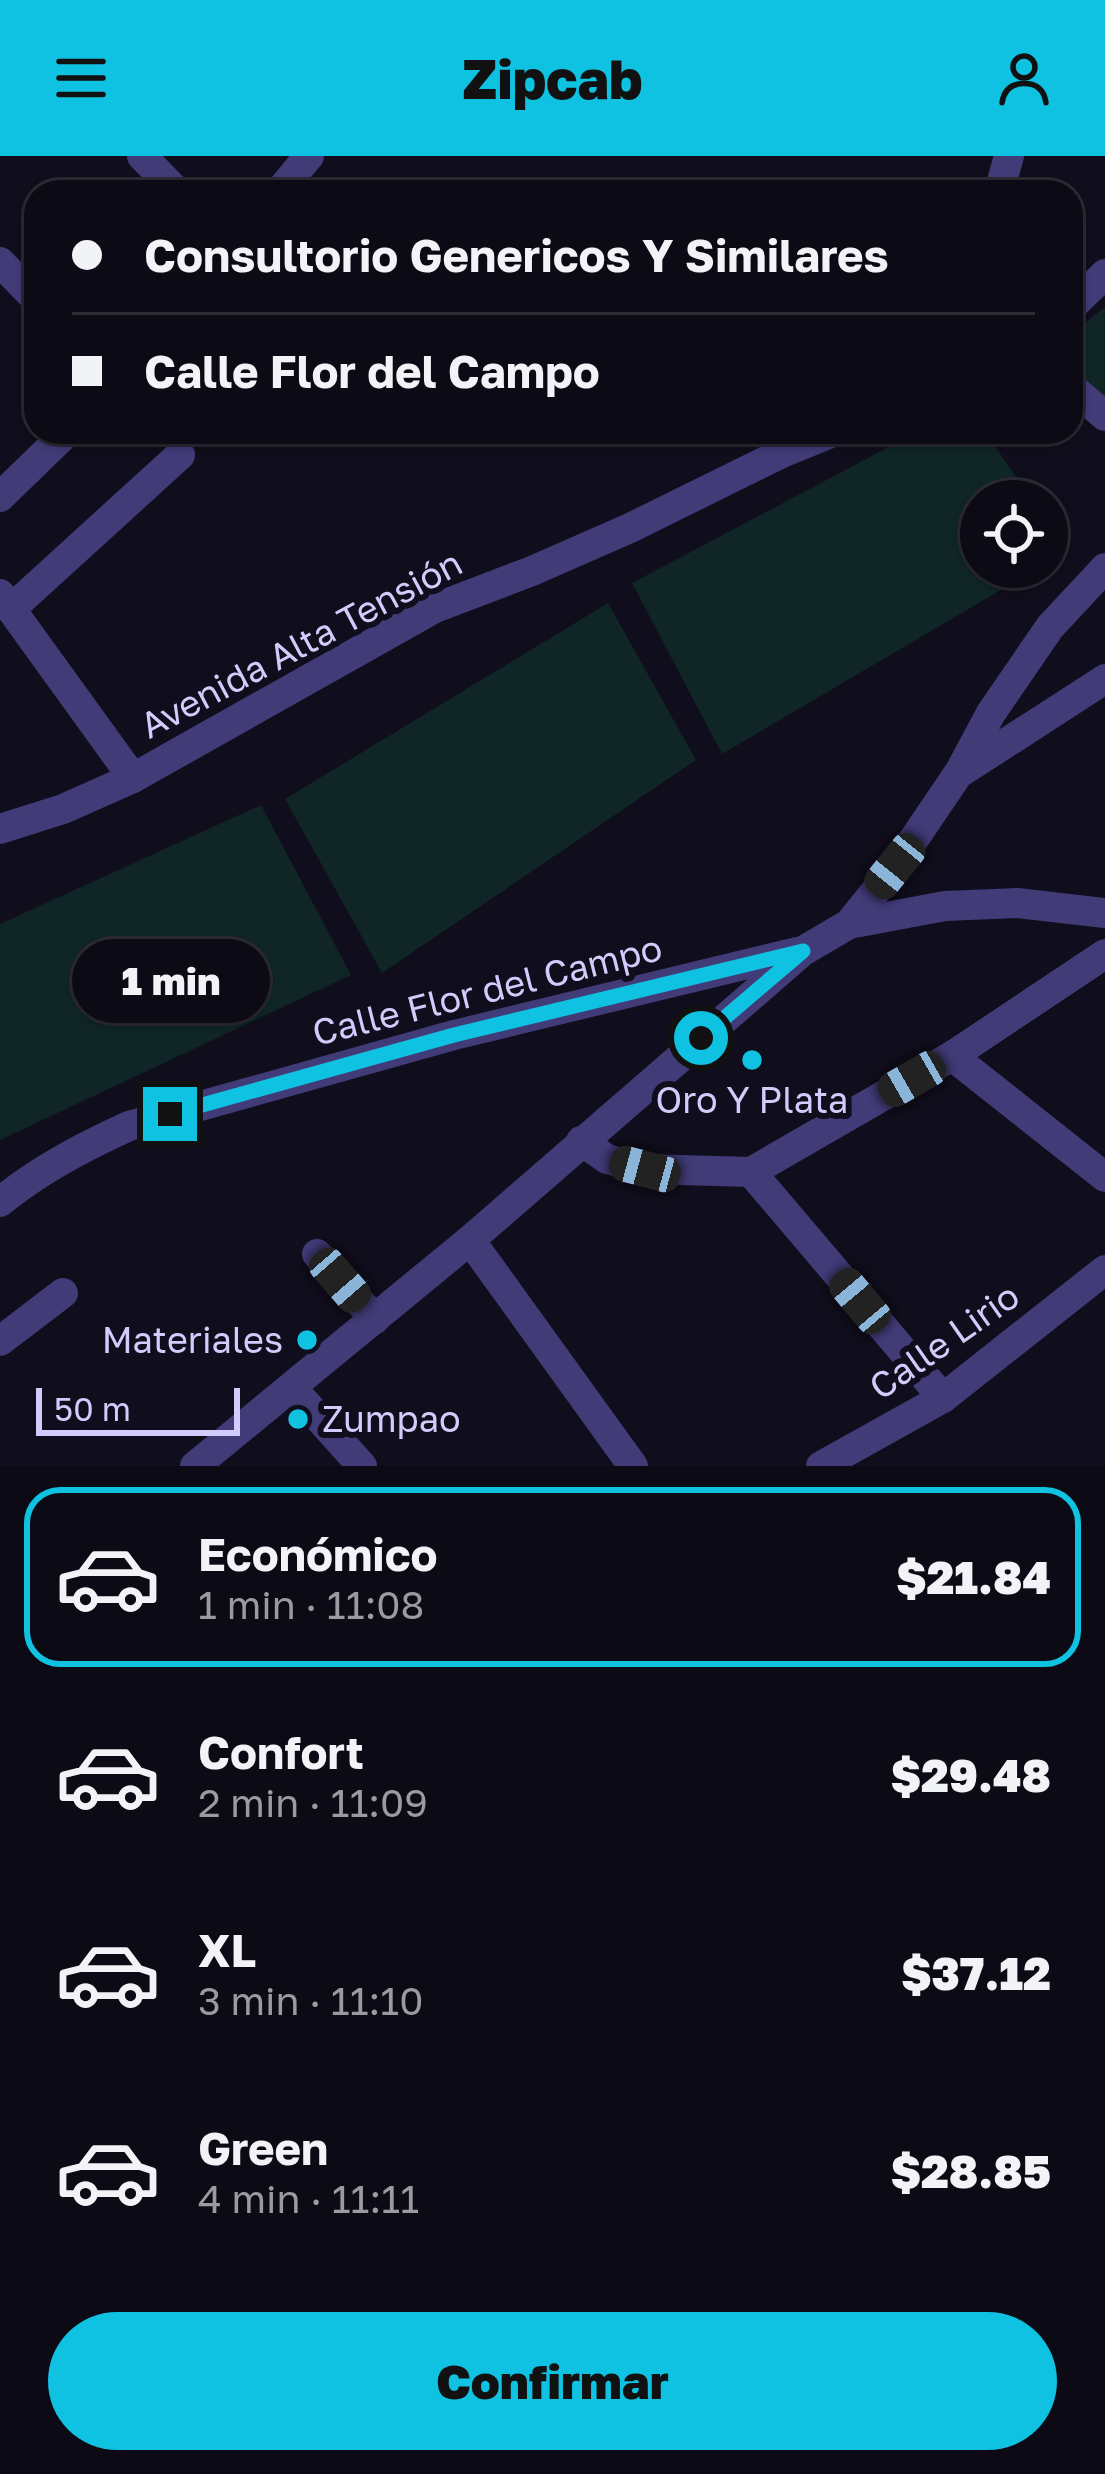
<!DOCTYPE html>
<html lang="es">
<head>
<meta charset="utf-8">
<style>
  :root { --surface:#0c0a15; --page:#1a1822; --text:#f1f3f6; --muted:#9a9aa0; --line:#2c2b34; --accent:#10c2e2 }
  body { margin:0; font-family:"Golos Text",sans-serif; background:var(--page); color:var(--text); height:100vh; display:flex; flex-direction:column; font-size:45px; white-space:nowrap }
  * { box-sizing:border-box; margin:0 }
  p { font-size:39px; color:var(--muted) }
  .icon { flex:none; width:66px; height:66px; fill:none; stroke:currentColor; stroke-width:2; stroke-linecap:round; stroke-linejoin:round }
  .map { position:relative; height:1310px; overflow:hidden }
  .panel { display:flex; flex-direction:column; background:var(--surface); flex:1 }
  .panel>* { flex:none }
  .top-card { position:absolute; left:24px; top:24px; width:1059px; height:264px; border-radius:36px; box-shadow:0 3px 9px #0004,0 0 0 3px var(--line); display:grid; align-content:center; height:264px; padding:0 48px; background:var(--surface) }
  .buttons { position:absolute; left:960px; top:324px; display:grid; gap:24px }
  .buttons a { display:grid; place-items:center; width:108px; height:108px; border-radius:50%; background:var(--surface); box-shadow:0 3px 9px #0004,0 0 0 3px var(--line); font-size:60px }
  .scale { position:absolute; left:36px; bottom:30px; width:204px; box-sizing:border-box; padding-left:12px; border:6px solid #d3cbfb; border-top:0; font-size:33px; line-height:42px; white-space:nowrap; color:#d3cbfb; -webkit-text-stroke:9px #100d1c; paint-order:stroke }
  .end { position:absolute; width:54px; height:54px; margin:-27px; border:15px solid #10c2e2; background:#111; box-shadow:0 0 0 6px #111 }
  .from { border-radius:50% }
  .bubble { position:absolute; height:84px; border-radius:42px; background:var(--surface); box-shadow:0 3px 9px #0004,0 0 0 3px var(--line); font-size:39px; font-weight:800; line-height:84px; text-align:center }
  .car { position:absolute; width:36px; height:72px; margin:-36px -18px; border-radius:15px; box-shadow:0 0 9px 3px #0007; background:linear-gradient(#222 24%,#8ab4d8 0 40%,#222 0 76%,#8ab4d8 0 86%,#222 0) }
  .top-card b { display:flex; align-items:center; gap:42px; height:114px; font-size:45px }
  .top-card b+b { border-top:3px solid var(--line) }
  .top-card i { width:30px; height:30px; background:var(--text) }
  ul { padding:21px 0 0; list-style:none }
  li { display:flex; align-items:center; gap:36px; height:180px; margin:0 24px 18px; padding:0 24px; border:6px solid transparent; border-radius:36px }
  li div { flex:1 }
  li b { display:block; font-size:45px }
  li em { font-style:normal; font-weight:800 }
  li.on { border-color:var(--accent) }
  li>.icon { width:108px; height:108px; stroke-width:1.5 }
  .action { display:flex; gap:24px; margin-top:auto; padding:24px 48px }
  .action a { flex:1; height:138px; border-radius:72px; background:var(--accent); color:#111; font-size:48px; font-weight:800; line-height:138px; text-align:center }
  header { display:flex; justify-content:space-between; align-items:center; height:156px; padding:0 48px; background:var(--accent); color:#111; font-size:54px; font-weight:800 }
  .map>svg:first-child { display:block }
  .green { fill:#102525 }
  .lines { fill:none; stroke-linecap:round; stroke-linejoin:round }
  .minor { stroke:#413b78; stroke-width:30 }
  .route { stroke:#10c2e2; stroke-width:15 }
  .poi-dot { fill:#10c2e2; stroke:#100d1c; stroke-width:4.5 }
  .labels { text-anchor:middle; stroke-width:12; stroke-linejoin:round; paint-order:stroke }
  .street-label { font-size:36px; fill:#d3cbfb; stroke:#100d1c }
  .poi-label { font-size:36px; fill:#d3cbfb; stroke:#100d1c }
</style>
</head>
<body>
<header><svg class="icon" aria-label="menu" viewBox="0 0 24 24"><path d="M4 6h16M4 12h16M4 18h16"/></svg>Zipcab<svg class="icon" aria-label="person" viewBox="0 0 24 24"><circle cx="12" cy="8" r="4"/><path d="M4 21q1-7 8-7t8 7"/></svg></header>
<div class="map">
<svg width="1105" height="1310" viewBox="0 0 1105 1310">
  <rect width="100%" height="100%" fill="#100d1c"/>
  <g class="green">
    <path d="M1105,151V242L1071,214V178Z"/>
    <path d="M917,276H985L1033,345H981V411H1040L722,598L632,427Z"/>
    <path d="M608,447L696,604L382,817L285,643Z"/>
    <path d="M261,649L351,819L0,984V768Z"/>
  </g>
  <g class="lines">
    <g class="minor">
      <path d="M142,0L177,36"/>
      <path d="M279,36L309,0"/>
      <path d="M999,36L1009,0"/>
      <path d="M0,106L36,143"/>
      <path d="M1071,151L1105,118"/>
      <path d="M1071,231L1105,260"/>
      <path d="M0,341L67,276"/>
      <path d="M0,438L133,622"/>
      <path d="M11,453L180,299"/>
      <path d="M961,613L991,557L1050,471L1105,412"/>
      <path d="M0,673L63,653L133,622L435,452L532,415L630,372L784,296L833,276"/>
      <path d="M849,768L945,750L1017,747L1105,757"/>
      <path d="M952,900L1105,1021"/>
      <path d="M581,985L607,1003L645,1013L751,1016L952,900L1105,798"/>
      <path d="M751,1016L943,1242"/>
      <path d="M0,1046C39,1014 83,991 129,970L454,879L797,796"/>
      <path d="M470,1084L633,1310"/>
      <path d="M317,1098L375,1163"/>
      <path d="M0,1185L63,1137"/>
      <path d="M292,1232L362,1310"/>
      <path d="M195,1310L470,1084L803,795L849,768L895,711L958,618L1105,523"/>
      <path d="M821,1310L943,1242L1105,1114"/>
    </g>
  </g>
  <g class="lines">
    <path class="route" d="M170,958L454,879L803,795L701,882"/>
  </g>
  <g class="poi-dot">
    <circle cx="752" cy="904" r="12"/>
    <circle cx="307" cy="1184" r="12"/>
    <circle cx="298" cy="1263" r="12"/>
  </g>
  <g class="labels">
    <g class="street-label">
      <text transform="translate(301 488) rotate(-28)" y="13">Avenida Alta Tensión</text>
      <text transform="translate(487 834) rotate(-14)" y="13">Calle Flor del Campo</text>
      <text transform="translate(944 1185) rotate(-35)" y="13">Calle Lirio</text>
    </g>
    <g class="poi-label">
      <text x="752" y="957">Oro Y Plata</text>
      <text x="283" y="1197" text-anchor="end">Materiales</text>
      <text x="322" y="1276" text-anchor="start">Zumpao</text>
    </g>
  </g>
</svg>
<div class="buttons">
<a><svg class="icon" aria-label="locate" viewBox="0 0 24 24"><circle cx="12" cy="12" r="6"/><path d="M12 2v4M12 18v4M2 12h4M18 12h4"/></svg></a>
</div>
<div class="scale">50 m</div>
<i class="end from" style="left:701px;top:882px"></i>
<i class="end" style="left:170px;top:958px"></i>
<div class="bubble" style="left:72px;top:783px;width:198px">1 min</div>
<i class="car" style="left:895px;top:710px;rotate:219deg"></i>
<i class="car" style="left:912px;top:923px;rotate:240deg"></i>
<i class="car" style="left:645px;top:1013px;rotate:285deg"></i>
<i class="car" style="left:340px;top:1124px;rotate:139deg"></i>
<i class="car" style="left:860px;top:1145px;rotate:320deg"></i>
<div class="top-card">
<b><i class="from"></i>Consultorio Genericos Y Similares</b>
<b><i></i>Calle Flor del Campo</b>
</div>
</div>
<section class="panel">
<ul>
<li class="on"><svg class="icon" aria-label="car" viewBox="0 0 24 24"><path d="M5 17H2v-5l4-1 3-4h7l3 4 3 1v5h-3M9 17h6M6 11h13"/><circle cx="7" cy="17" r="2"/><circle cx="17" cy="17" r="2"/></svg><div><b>Económico</b><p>1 min · 11:08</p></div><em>$21.84</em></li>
<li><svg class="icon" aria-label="car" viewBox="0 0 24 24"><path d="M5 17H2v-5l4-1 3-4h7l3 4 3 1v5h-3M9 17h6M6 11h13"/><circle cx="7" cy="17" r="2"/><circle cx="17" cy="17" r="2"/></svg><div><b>Confort</b><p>2 min · 11:09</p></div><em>$29.48</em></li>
<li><svg class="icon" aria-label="car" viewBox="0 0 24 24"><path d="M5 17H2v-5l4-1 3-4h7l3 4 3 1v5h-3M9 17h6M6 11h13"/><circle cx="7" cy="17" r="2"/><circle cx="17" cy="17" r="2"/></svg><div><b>XL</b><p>3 min · 11:10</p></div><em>$37.12</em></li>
<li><svg class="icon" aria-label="car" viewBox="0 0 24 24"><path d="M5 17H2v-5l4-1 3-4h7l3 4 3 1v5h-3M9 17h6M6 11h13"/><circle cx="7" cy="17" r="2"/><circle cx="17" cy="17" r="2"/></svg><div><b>Green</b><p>4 min · 11:11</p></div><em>$28.85</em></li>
</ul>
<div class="action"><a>Confirmar</a></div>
</section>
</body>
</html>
